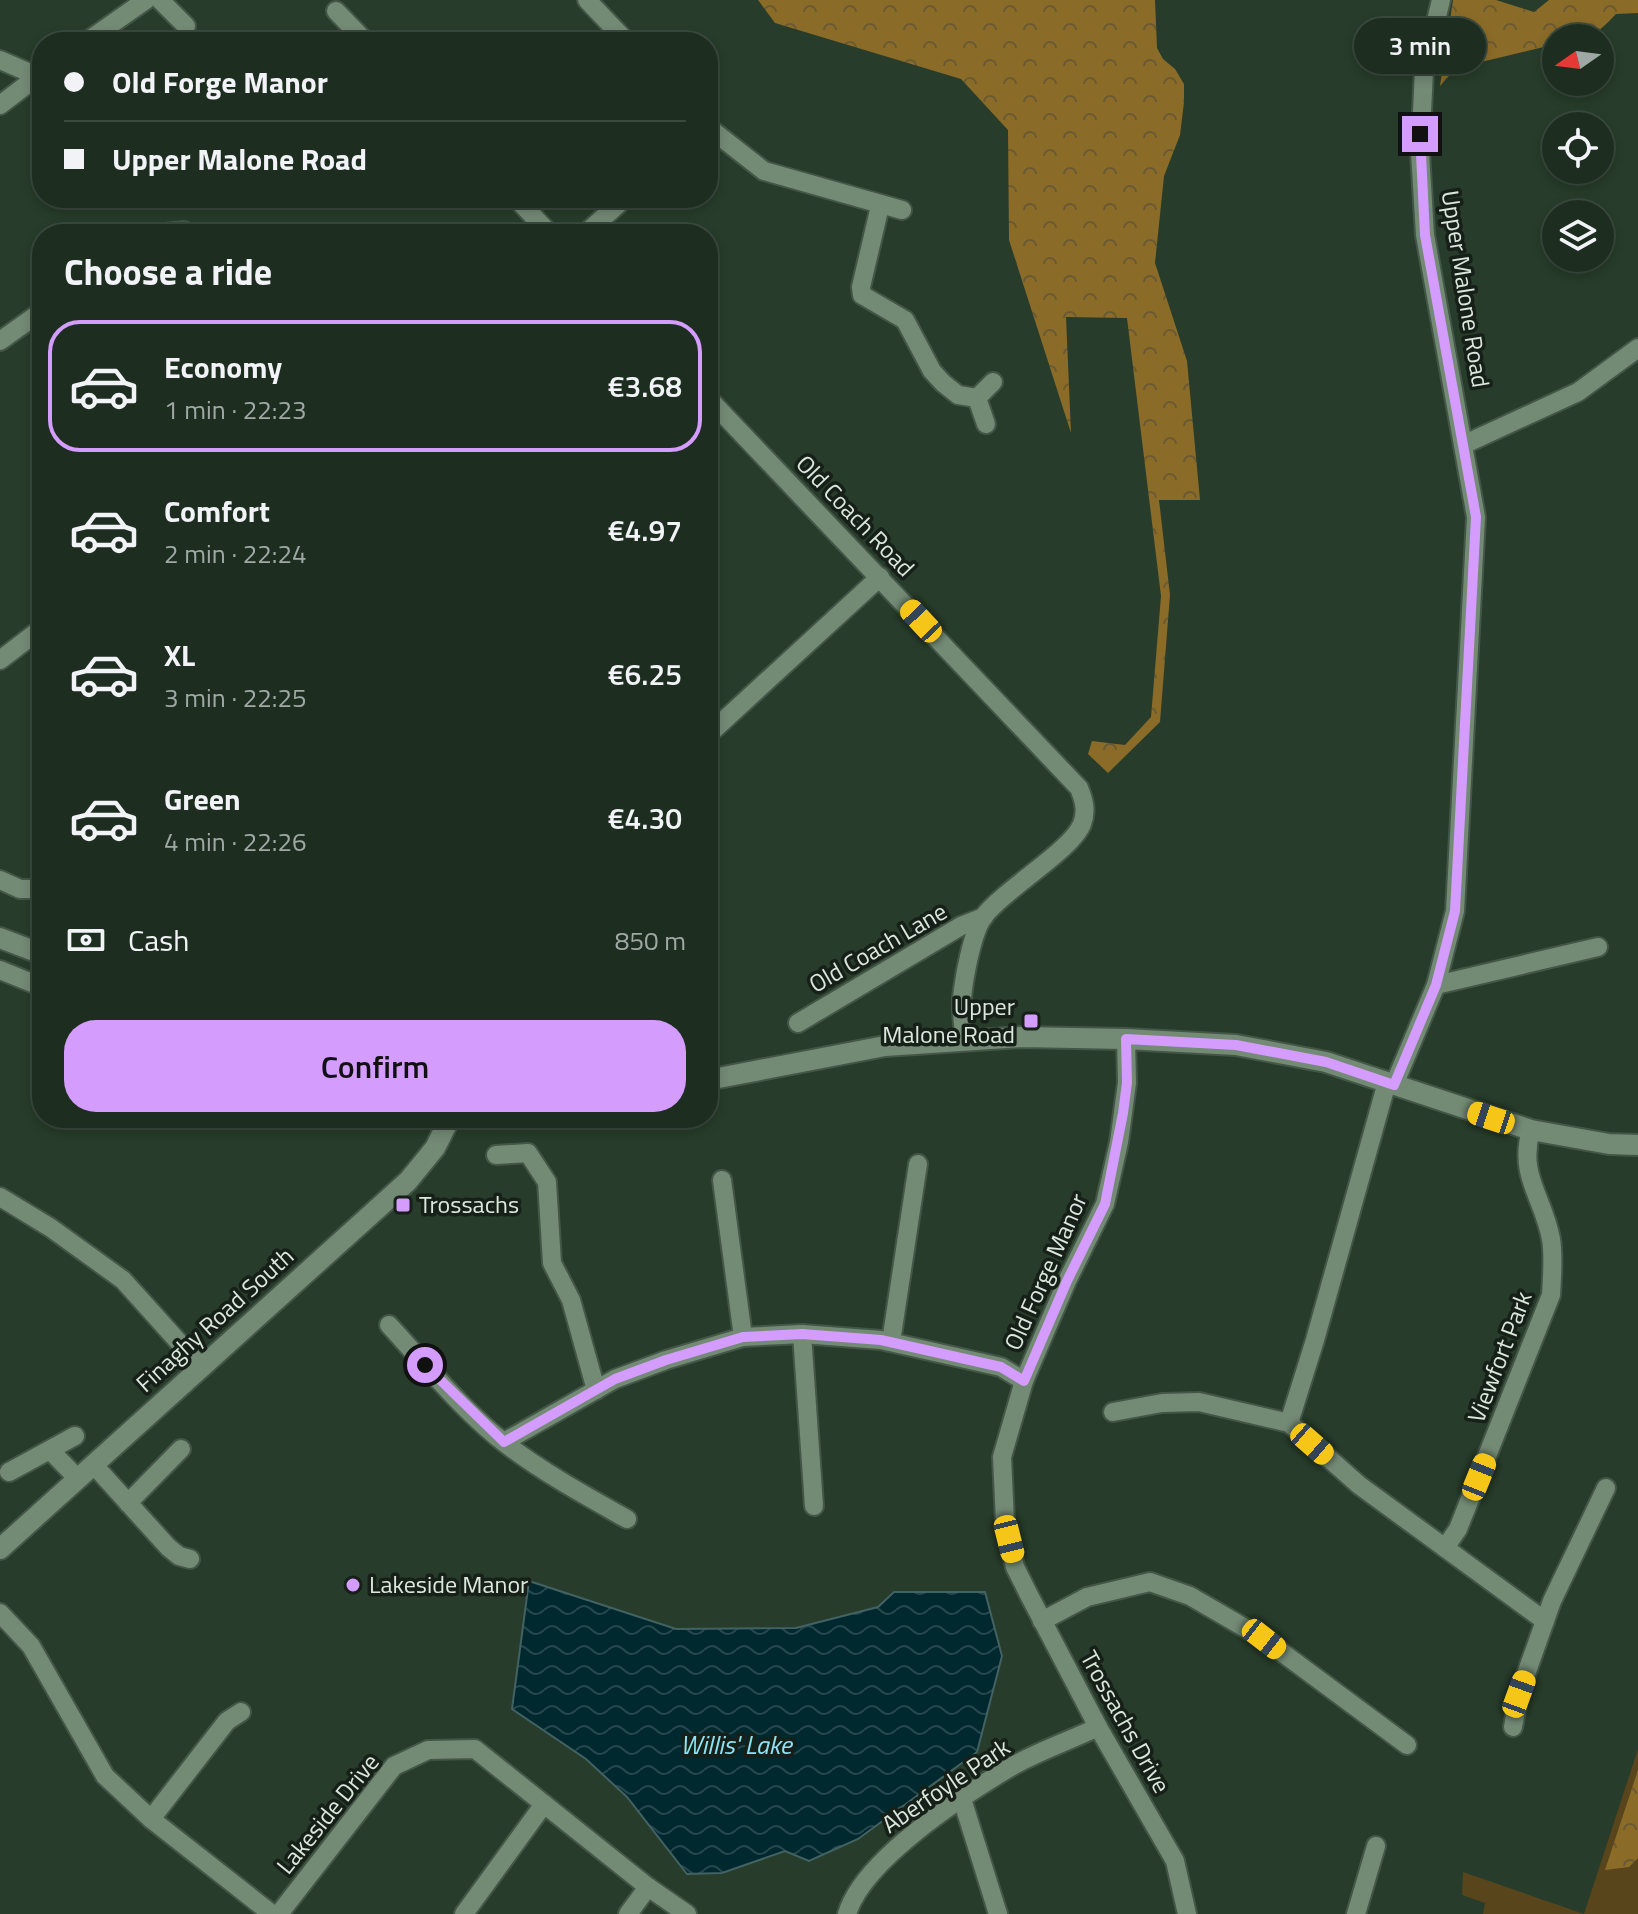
<!DOCTYPE html>
<html lang="en">
<head>
<meta charset="utf-8">
<style>
  :root { --surface:#1d2d20; --page:#253529; --text:#f1f3f6; --muted:#a0a8a5; --line:#3b493e; --accent:#d39cfd }
  body { margin:0; font-family:"Titillium Web",sans-serif; background:var(--page); color:var(--text); height:100vh; display:flex; flex-direction:column; font-size:30px; white-space:nowrap }
  * { box-sizing:border-box; margin:0 }
  p { font-size:26px; color:var(--muted) }
  .icon { flex:none; width:44px; height:44px; fill:none; stroke:currentColor; stroke-width:2; stroke-linecap:round; stroke-linejoin:round }
  .map { position:relative; flex:1; overflow:hidden }
  .sheet { position:absolute; left:32px; top:224px; width:686px; height:904px; display:flex; flex-direction:column; background:var(--surface); border-radius:32px; box-shadow:0 4px 12px #0003,0 0 0 2px var(--line) }
  .sheet>* { flex:none }
  .hud { position:absolute; left:32px; top:32px; width:686px; height:176px; border-radius:32px; box-shadow:0 4px 12px #0003,0 0 0 2px var(--line); display:grid; align-content:center; height:176px; padding:0 32px; background:var(--surface) }
  .needle { width:52px; rotate:256deg }
  .controls { position:absolute; left:1542px; top:24px; display:grid; gap:16px }
  .controls a { display:grid; place-items:center; width:72px; height:72px; border-radius:50%; background:var(--surface); box-shadow:0 4px 12px #0003,0 0 0 2px var(--line); font-size:40px }
  .end { position:absolute; width:36px; height:36px; margin:-18px; border:10px solid #d39cfd; background:#111; box-shadow:0 0 0 4px #111 }
  .from { border-radius:50% }
  .bubble { position:absolute; height:56px; border-radius:28px; background:var(--surface); box-shadow:0 4px 12px #0003,0 0 0 2px var(--line); font-size:26px; font-weight:600; line-height:56px; text-align:center }
  .car { position:absolute; width:24px; height:48px; margin:-24px -12px; border-radius:10px; box-shadow:0 0 6px 2px #0007; background:linear-gradient(#f5c518 24%,#345 0 40%,#f5c518 0 76%,#345 0 86%,#f5c518 0) }
  .hud b { display:flex; align-items:center; gap:28px; height:76px; font-size:30px }
  .hud b+b { border-top:2px solid var(--line) }
  .hud i { width:20px; height:20px; background:var(--text) }
  ul { padding:0; list-style:none }
  li { display:flex; align-items:center; gap:24px; height:132px; margin:0 16px 12px; padding:0 16px; border:4px solid transparent; border-radius:32px }
  li div { flex:1 }
  li b { display:block; font-size:30px }
  li em { font-style:normal; font-weight:600 }
  li.selected { border-color:var(--accent) }
  li>.icon { width:72px; height:72px; stroke-width:1.5 }
  h2 { padding:0 32px; font-size:36px; line-height:96px }
  .pay { display:flex; align-items:center; gap:20px; height:88px; padding:0 32px; font-size:30px }
  .pay p { margin-inline-start:auto }
  .action { display:flex; gap:16px; margin-top:auto; padding:16px 32px }
  .action a { flex:1; height:92px; border-radius:32px; background:var(--accent); color:#111; font-size:32px; font-weight:600; line-height:92px; text-align:center }
  .map>svg:first-child { display:block }
  .grass { fill:#59451c }
  .forest { fill:url(#forest-crowns) }
  .water { fill:url(#water-waves); stroke:#426263; stroke-width:2 }
  .lines { fill:none; stroke-linecap:round; stroke-linejoin:round }
  .street-casing { stroke:#445647; stroke-width:22 }
  .secondary-casing { stroke:#445647; stroke-width:24 }
  .street { stroke:#738a75; stroke-width:18 }
  .secondary { stroke:#738a75; stroke-width:20 }
  .route { stroke:#d39cfd; stroke-width:10 }
  .poi-dot { fill:#d39cfd; stroke:#172018; stroke-width:3 }
  .labels { text-anchor:middle; stroke-width:7; stroke-linejoin:round; paint-order:stroke }
  .street-label { font-size:24px; fill:#dbe8dc; stroke:#172018 }
  .poi-label { font-size:24px; fill:#dbe8dc; stroke:#172018; text-anchor:start }
  .water-label { font-size:26px; font-style:italic; fill:#8ce3f5; stroke:#172018 }
</style>
</head>
<body>
<div class="map">
<svg width="1638" height="1914" viewBox="0 0 1638 1914">
  <defs>
    <pattern id="forest-crowns" width="20" height="18" patternUnits="userSpaceOnUse" patternTransform="scale(2)"><rect width="20" height="18" fill="#8b6b28"/><path d="M2 6a3 3 0 1 1 6 0M12 15a3 3 0 1 1 6 0" fill="none" stroke="#6a5a34"/></pattern>
    <pattern id="water-waves" width="16" height="10" patternUnits="userSpaceOnUse" patternTransform="scale(2)"><rect width="16" height="10" fill="#00282f"/><path d="M0 5q4-4 8 0t8 0" fill="none" stroke="#25474d"/></pattern>
  </defs>
  <rect width="100%" height="100%" fill="#273c2a"/>
  <path class="grass" d="M1638,1749V1914H1483L1485,1903L1462,1895L1463,1872L1584,1914Z"/>
  <g class="forest">
    <path d="M758,0H1155L1157,48L1163,59L1175,69L1184,84V102L1180,135L1164,176L1155,263L1187,361L1200,500H1159L1170,595L1160,722L1108,773L1088,754L1092,741L1125,745L1151,717L1161,596L1127,318L1066,317L1071,433L1009,240L1008,130L961,79L775,23Z"/>
    <path d="M1453,0H1496L1534,12L1549,0H1638V13L1616,14C1592,39 1591,38 1556,38V44L1456,68L1440,86Z"/>
    <path d="M1638,1770V1858L1629,1867L1605,1870Z"/>
  </g>
  <path class="water" d="M529,1581L676,1629L796,1628L878,1607L894,1592H985L1002,1656L977,1752L858,1839L809,1861L785,1851L722,1873L687,1874L627,1797L586,1759L512,1709Z"/>
  <g class="lines">
    <defs>
      <g id="street">
        <path d="M160,0L186,26"/>
        <path d="M587,0L627,42"/>
        <path d="M336,11L366,42"/>
        <path d="M86,42L146,0"/>
        <path d="M0,60L37,76"/>
        <path d="M0,105L42,73"/>
        <path d="M708,127L764,171L902,210"/>
        <path d="M516,198L550,234"/>
        <path d="M880,206L861,287L862,295L905,320L932,371L943,383L958,395L977,398"/>
        <path d="M155,234L184,231L189,234"/>
        <path d="M585,234L625,198"/>
        <path d="M0,341L42,311"/>
        <path d="M708,398L1079,788C1084,800 1087,811 1082,824C1072,850 1006,888 984,916C972,932 964,978 962,998C961,1012 964,1027 964,1041"/>
        <path d="M986,424L977,398L993,382"/>
        <path d="M1465,444L1578,392L1638,348"/>
        <path d="M0,660L42,628"/>
        <path d="M708,735L880,577"/>
        <path d="M0,880L20,889H42"/>
        <path d="M0,970L42,987"/>
        <path d="M1436,985L1598,947"/>
        <path d="M798,1023L961,926L984,917"/>
        <path d="M1126,1039L1127,1083L1119,1142L1105,1204L1067,1281L1024,1381L1002,1457L1005,1522L1015,1567L1029,1595L1098,1727L1175,1861L1187,1914"/>
        <path d="M1394,1085L1436,985L1455,911L1476,517L1425,235L1420,152L1424,71L1441,0"/>
        <path d="M496,1155L528,1153L547,1182L552,1263L571,1300L596,1390"/>
        <path d="M722,1180L743,1337"/>
        <path d="M0,1197L51,1228L123,1280L202,1368"/>
        <path d="M389,1325C424,1363 466,1414 506,1444C544,1473 586,1496 627,1519"/>
        <path d="M802,1334L814,1506"/>
        <path d="M891,1342L918,1164"/>
        <path d="M1113,1412L1162,1403L1199,1402L1289,1423L1359,1485L1545,1621"/>
        <path d="M1289,1423L1315,1340L1387,1082"/>
        <path d="M504,1442L615,1379L666,1360L743,1337L802,1334L881,1340L1001,1367L1024,1381"/>
        <path d="M50,1450L78,1479"/>
        <path d="M93,1464L168,1547L179,1556L190,1559"/>
        <path d="M9,1472L75,1436"/>
        <path d="M128,1503L181,1449"/>
        <path d="M1445,1548L1458,1529L1551,1295C1552,1276 1554,1257 1551,1239C1543,1196 1518,1176 1531,1130"/>
        <path d="M0,1613L31,1646L105,1776L151,1819L272,1914"/>
        <path d="M1042,1621L1087,1597L1150,1582L1190,1596L1264,1639L1407,1745"/>
        <path d="M1513,1727L1519,1694L1552,1601L1606,1488"/>
        <path d="M962,1799L998,1914"/>
        <path d="M151,1819L227,1721L241,1712"/>
        <path d="M279,1914L394,1766L428,1750L475,1749L648,1887L687,1914"/>
        <path d="M464,1914L544,1804"/>
        <path d="M628,1914L648,1887"/>
        <path d="M847,1914C863,1860 961,1797 1009,1768C1036,1752 1069,1741 1098,1727"/>
        <path d="M1356,1914L1376,1846"/>
      </g>
      <g id="secondary">
        <path d="M0,938L42,954"/>
        <path d="M708,1080L885,1046L1022,1037L1126,1039L1236,1045L1326,1062L1531,1130L1609,1144L1638,1145"/>
        <path d="M0,1549L408,1181L435,1148L450,1118"/>
      </g>
    </defs>
    <use href="#street" class="street-casing"/>
    <use href="#secondary" class="secondary-casing"/>
    <use href="#street" class="street"/>
    <use href="#secondary" class="secondary"/>
  </g>
  <g class="lines">
    <path class="route" d="M425,1365L504,1442L615,1379L666,1360L743,1337L802,1334L881,1340L1001,1367L1024,1381L1067,1281L1105,1204L1123,1113L1127,1083L1126,1039L1236,1045L1326,1062L1394,1085L1436,985L1455,911L1476,517L1425,235L1420,134"/>
  </g>
  <g class="poi-dot">
    <rect x="1023" y="1013" width="16" height="16" rx="4"/>
    <rect x="395" y="1197" width="16" height="16" rx="4"/>
    <circle cx="353" cy="1585" r="8"/>
  </g>
  <g class="labels">
    <g class="street-label">
      <text transform="translate(1465 289) rotate(81)" y="8">Upper Malone Road</text>
      <text transform="translate(855 516) rotate(46)" y="8">Old Coach Road</text>
      <text transform="translate(878 948) rotate(-30)" y="8">Old Coach Lane</text>
      <text transform="translate(1046 1272) rotate(-66)" y="8">Old Forge Manor</text>
      <text transform="translate(215 1320) rotate(-42)" y="8">Finaghy Road South</text>
      <text transform="translate(1500 1357) rotate(-69)" y="8">Viewfort Park</text>
      <text transform="translate(1125 1722) rotate(61)" y="8">Trossachs Drive</text>
      <text transform="translate(946 1786) rotate(-34)" y="8">Aberfoyle Park</text>
      <text transform="translate(328 1814) rotate(-51)" y="8">Lakeside Drive</text>
    </g>
    <g class="poi-label">
      <text x="1015" y="1015" text-anchor="end">Upper<tspan x="1015" dy="28">Malone Road</tspan></text>
      <text x="419" y="1213">Trossachs</text>
      <text x="369" y="1593">Lakeside Manor</text>
    </g>
    <g class="water-label">
      <text x="736" y="1754">Willis' Lake</text>
    </g>
  </g>
</svg>
<div class="controls">
<a><svg class="needle" viewBox="-14 -14 28 28"><path d="M0-13l5 13h-10z" fill="#e53935"/><path d="M0 13l5-13h-10z" fill="#a0a8a5"/></svg></a>
<a><svg class="icon" aria-label="locate" viewBox="0 0 24 24"><circle cx="12" cy="12" r="6"/><path d="M12 2v4M12 18v4M2 12h4M18 12h4"/></svg></a>
<a><svg class="icon" aria-label="layers" viewBox="0 0 24 24"><path d="M12 4l9 5-9 5-9-5zM3 14l9 5 9-5"/></svg></a>
</div>
<i class="end from" style="left:425px;top:1365px"></i>
<i class="end" style="left:1420px;top:134px"></i>
<div class="bubble" style="left:1354px;top:18px;width:132px">3 min</div>
<i class="car" style="left:921px;top:621px;rotate:317deg"></i>
<i class="car" style="left:1491px;top:1118px;rotate:288deg"></i>
<i class="car" style="left:1312px;top:1444px;rotate:131deg"></i>
<i class="car" style="left:1479px;top:1477px;rotate:22deg"></i>
<i class="car" style="left:1009px;top:1539px;rotate:166deg"></i>
<i class="car" style="left:1264px;top:1639px;rotate:128deg"></i>
<i class="car" style="left:1519px;top:1694px;rotate:20deg"></i>
<div class="hud">
<b><i class="from"></i>Old Forge Manor</b>
<b><i></i>Upper Malone Road</b>
</div>
<section class="sheet">
<h2>Choose a ride</h2>
<ul>
<li class="selected"><svg class="icon" aria-label="car" viewBox="0 0 24 24"><path d="M5 17H2v-5l4-1 3-4h7l3 4 3 1v5h-3M9 17h6M6 11h13"/><circle cx="7" cy="17" r="2"/><circle cx="17" cy="17" r="2"/></svg><div><b>Economy</b><p>1 min · 22:23</p></div><em>€3.68</em></li>
<li><svg class="icon" aria-label="car" viewBox="0 0 24 24"><path d="M5 17H2v-5l4-1 3-4h7l3 4 3 1v5h-3M9 17h6M6 11h13"/><circle cx="7" cy="17" r="2"/><circle cx="17" cy="17" r="2"/></svg><div><b>Comfort</b><p>2 min · 22:24</p></div><em>€4.97</em></li>
<li><svg class="icon" aria-label="car" viewBox="0 0 24 24"><path d="M5 17H2v-5l4-1 3-4h7l3 4 3 1v5h-3M9 17h6M6 11h13"/><circle cx="7" cy="17" r="2"/><circle cx="17" cy="17" r="2"/></svg><div><b>XL</b><p>3 min · 22:25</p></div><em>€6.25</em></li>
<li><svg class="icon" aria-label="car" viewBox="0 0 24 24"><path d="M5 17H2v-5l4-1 3-4h7l3 4 3 1v5h-3M9 17h6M6 11h13"/><circle cx="7" cy="17" r="2"/><circle cx="17" cy="17" r="2"/></svg><div><b>Green</b><p>4 min · 22:26</p></div><em>€4.30</em></li>
</ul>
<div class="pay"><svg class="icon" aria-label="cash" viewBox="0 0 24 24"><path d="M3 7h18v10H3z"/><circle cx="12" cy="12" r="2"/></svg>Cash<p>850 m</p></div>
<div class="action"><a>Confirm</a></div>
</section>
</div>
</body>
</html>
